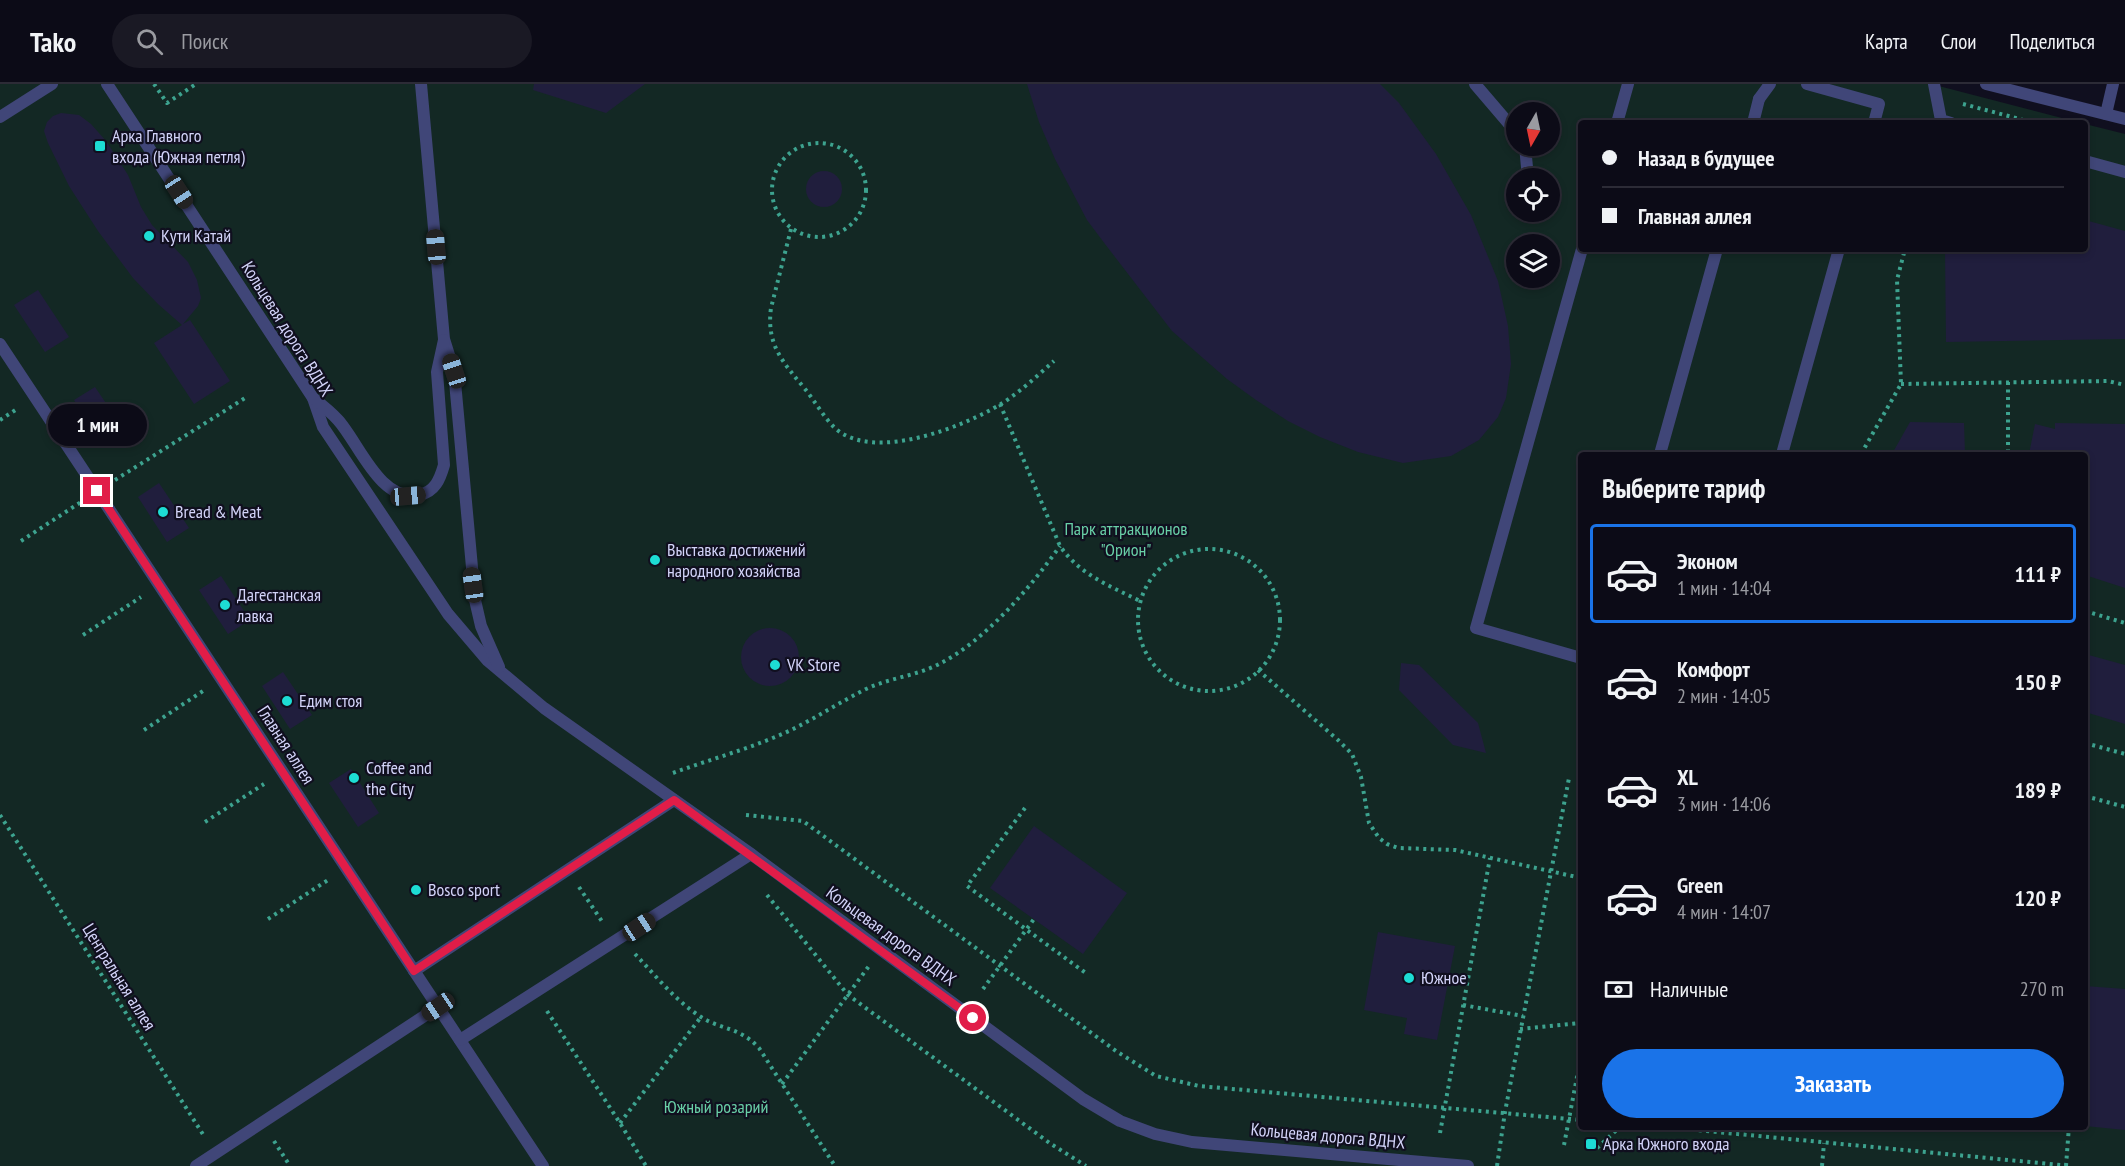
<!DOCTYPE html>
<html lang="ru">
<head>
<meta charset="utf-8">
<style>
  :root { --surface:#0c0b17; --page:#1a1924; --text:#f1f3f6; --muted:#9a9ba1; --line:#2c2b36; --accent:#1a73e8 }
  body { margin:0; font-family:"PT Sans Narrow",sans-serif; background:var(--page); color:var(--text); height:100vh; display:flex; flex-direction:column; font-size:22px; white-space:nowrap }
  * { box-sizing:border-box; margin:0 }
  p { font-size:20px; color:var(--muted) }
  .icon { flex:none; width:33px; height:33px; fill:none; stroke:currentColor; stroke-width:2; stroke-linecap:round; stroke-linejoin:round }
  .map { position:relative; flex:1; overflow:hidden }
  .details { position:absolute; left:1578px; top:368px; width:510px; height:678px; display:flex; flex-direction:column; background:var(--surface); border-radius:6px; box-shadow:0 3px 9px #0003,0 0 0 2px var(--line) }
  .details>* { flex:none }
  .guide { position:absolute; left:1578px; top:36px; width:510px; height:132px; border-radius:6px; box-shadow:0 3px 9px #0003,0 0 0 2px var(--line); display:grid; align-content:center; height:132px; padding:0 24px; background:var(--surface) }
  .needle { width:39px; rotate:189deg }
  .buttons { position:absolute; left:1506px; top:18px; display:grid; gap:12px }
  .buttons a { display:grid; place-items:center; width:54px; height:54px; border-radius:50%; background:var(--surface); box-shadow:0 3px 9px #0003,0 0 0 2px var(--line); font-size:30px }
  .end { position:absolute; width:27px; height:27px; margin:-14px; border:8px solid #e11d48; background:#fff; box-shadow:0 0 0 3px #fff }
  .from { border-radius:50% }
  .bubble { position:absolute; height:42px; border-radius:21px; background:var(--surface); box-shadow:0 3px 9px #0003,0 0 0 2px var(--line); font-size:20px; font-weight:700; line-height:42px; text-align:center }
  .car { position:absolute; width:18px; height:36px; margin:-18px -9px; border-radius:8px; box-shadow:0 0 4px 2px #0007; background:linear-gradient(#222 24%,#8ab4d8 0 40%,#222 0 76%,#8ab4d8 0 86%,#222 0) }
  .guide b { display:flex; align-items:center; gap:21px; height:57px; font-size:22px }
  .guide b+b { border-top:2px solid var(--line) }
  .guide i { width:15px; height:15px; background:var(--text) }
  ul { padding:0; list-style:none }
  li { display:flex; align-items:center; gap:18px; height:99px; margin:0 12px 9px; padding:0 12px; border:3px solid transparent; border-radius:6px }
  li div { flex:1 }
  li b { display:block; font-size:22px }
  li em { font-style:normal; font-weight:700 }
  li.active { border-color:var(--accent) }
  li>.icon { width:54px; height:54px; stroke-width:1.5 }
  h2 { padding:0 24px; font-size:27px; line-height:72px }
  .pay { display:flex; align-items:center; gap:15px; height:66px; padding:0 24px; font-size:22px }
  .pay p { margin-inline-start:auto }
  .primary-button { display:flex; gap:12px; margin-top:auto; padding:12px 24px }
  .primary-button a { flex:1; height:69px; border-radius:36px; background:var(--accent); color:#fff; font-size:24px; font-weight:700; line-height:69px; text-align:center }
  header { display:flex; align-items:center; gap:36px; box-sizing:border-box; height:84px; padding:0 30px; background:var(--surface); border-bottom:2px solid var(--line) }
  header strong { font-size:28px }
  nav { display:flex; gap:33px; margin-inline-start:auto; font-size:21px }
  .search { width:420px; height:54px; background:var(--page); display:flex; align-items:center; gap:15px; box-sizing:border-box; padding:0 21px; border-radius:33px; color:var(--muted); font-size:22px }
  .map>svg:first-child { display:block }
  .green { fill:#132824; fill-rule:evenodd }
  .building { fill:#201e3d }
  .lines { fill:none; stroke-linecap:round; stroke-linejoin:round }
  .path { stroke:#3da38f; stroke-width:4; stroke-dasharray:3 4.5; stroke-linecap:butt }
  .service { stroke:#404678; stroke-width:12 }
  .minor { stroke:#404678; stroke-width:12 }
  .route { stroke:#e11d48; stroke-width:8 }
  .poi-dot { fill:#1ddcd4; stroke:#100f1f; stroke-width:2 }
  .labels { text-anchor:middle; stroke-width:4.5; stroke-linejoin:round; paint-order:stroke }
  .poi-label { font-size:18px; fill:#d3d4f9; stroke:#100f1f; text-anchor:start }
  .street-label { font-size:18px; fill:#d3d4f9; stroke:#100f1f }
  .park-label { font-size:18px; fill:#69d0a7; stroke:#100f1f }
</style>
</head>
<body>
<header>
<strong>Tako</strong>
<div class="search"><svg class="icon" aria-label="search" viewBox="0 0 24 24"><circle cx="10" cy="10" r="6"/><path d="M15 15l6 6"/></svg>Поиск</div>
<nav><a>Карта</a><a>Слои</a><a>Поделиться</a></nav>
</header>
<div class="map">
<svg width="2125" height="1082" viewBox="0 0 2125 1082">
  <rect width="100%" height="100%" fill="#100f1f"/>
  <path class="green" d="M0,0H1931L2081,39H1581V165H2085V40L2125,50V1082H0ZM1516,28H1550V62H1516ZM1516,94H1550V128H1516ZM1516,160H1550V194H1516ZM1581,370H2085V1042H1581Z"/>
  <g class="building">
    <path d="M534,0H645L606,29L533,6Z"/>
    <path d="M1027,0H1380L1399,19L1436,70L1471,131L1498,197L1508,242L1511,280L1506,314L1498,333L1479,356L1451,372L1403,379L1358,368L1320,353L1288,337L1256,316L1227,295L1172,247L1105,160L1087,136L1055,75L1039,38Z"/>
    <path d="M61,29L79,31L91,40L106,57L128,91L141,123L152,141L188,178L197,196L201,214L198,222L183,240L190,236L230,297L194,320L154,259L182,241L158,220L133,194L98,147L69,102L48,59L44,47L47,38L53,32Z"/>
    <circle cx="824" cy="105" r="18"/>
    <path d="M2085,136L2125,147V255L1946,258L1945,165H2085Z"/>
    <path d="M38,206L69,253L45,268L14,221Z"/>
    <path d="M95,303L124,346L102,360L74,316Z"/>
    <path d="M1910,338L1964,339L1965,370H1892Z"/>
    <path d="M2055,339L2125,340V504L2085,491V370H2029L2035,340L2055,345Z"/>
    <path d="M159,399L189,444L167,458L138,413Z"/>
    <path d="M221,492L250,536L228,550L199,506Z"/>
    <circle cx="770" cy="573" r="29"/>
    <path d="M2085,570L2125,581V640L2085,628Z"/>
    <path d="M1401,579L1419,581L1478,639L1486,669L1453,661L1399,606Z"/>
    <path d="M283,588L312,631L290,645L262,602Z"/>
    <path d="M351,685L379,729L358,743L329,699Z"/>
    <path d="M1034,742L1127,809L1083,870L990,804Z"/>
    <path d="M1378,848L1455,862L1437,956L1404,950L1407,934L1364,926Z"/>
    <path d="M2085,902L2125,905V1046L2085,1042Z"/>
  </g>
  <g class="lines">
    <g class="path">
      <path d="M154,0L167,19L196,0"/>
      <path d="M1963,20L2035,39"/>
      <circle cx="819" cy="106" r="47"/>
      <path d="M791,145L771,224C766,261 783,278 805,305C815,317 824,334 836,345C875,378 963,343 1001,320C1020,308 1037,292 1054,277"/>
      <path d="M2008,298V370"/>
      <path d="M1901,300L2108,297L2125,301"/>
      <path d="M1000,320L1060,462C1080,491 1110,502 1140,517"/>
      <path d="M0,336L17,325"/>
      <path d="M1861,370L1901,300L1897,196L1905,165"/>
      <path d="M115,396L245,314"/>
      <path d="M21,457L81,418"/>
      <circle cx="1209" cy="536" r="71"/>
      <path d="M2085,527L2125,539"/>
      <path d="M83,551L141,513"/>
      <path d="M1258,586L1338,656L1352,670L1361,693L1369,739L1379,754L1387,760L1398,764L1455,766L1581,794"/>
      <path d="M144,646L203,607"/>
      <path d="M2085,659L2125,670"/>
      <path d="M673,689C711,675 752,664 789,647C816,634 840,618 866,605C889,594 916,592 939,580C985,557 1030,504 1060,462"/>
      <path d="M2085,712L2125,723"/>
      <path d="M1025,724L967,802L1087,890"/>
      <path d="M0,731L204,1052"/>
      <path d="M746,731L803,737L1116,967L1156,992L1199,1002L1581,1036"/>
      <path d="M205,738L264,700"/>
      <path d="M579,803L603,839"/>
      <path d="M767,811L848,911L1051,1060L1086,1082"/>
      <path d="M268,835L328,796"/>
      <path d="M635,870C655,891 674,915 698,931C719,946 739,942 759,964L835,1082"/>
      <path d="M983,905L1034,835"/>
      <path d="M1463,921L1523,932"/>
      <path d="M547,927L620,1039L646,1082"/>
      <path d="M1520,945L1581,939"/>
      <path d="M782,1000L869,882"/>
      <path d="M620,1039L701,933"/>
      <path d="M1654,1042L2071,1082"/>
      <path d="M1440,1049L1490,774"/>
      <path d="M274,1057L290,1082"/>
      <path d="M1564,1061L1581,972"/>
      <path d="M1597,1064L1621,1042"/>
      <path d="M1497,1082L1505,1028L1569,694"/>
      <path d="M1822,1082L1824,1059"/>
      <path d="M2066,1082L2069,1042"/>
    </g>
    <g class="service">
      <path d="M1475,0L1516,48"/>
      <path d="M1807,0L1879,20L1874,39"/>
      <path d="M1934,0L1941,36L1951,39"/>
      <path d="M2106,30L2113,0"/>
      <path d="M0,33L52,0"/>
      <path d="M1617,39L1628,0"/>
      <path d="M1753,39L1759,15"/>
      <path d="M1525,62L1528,94"/>
      <path d="M2085,77L2125,88"/>
      <path d="M0,260L543,1082"/>
      <path d="M1660,370L1717,165"/>
      <path d="M1782,370L1839,165"/>
      <path d="M1581,574L1476,544L1582,165"/>
      <path d="M414,887L674,716"/>
      <path d="M460,956L751,770"/>
      <path d="M196,1082L438,923"/>
    </g>
    <g class="minor">
      <path d="M107,0L313,314L323,343L448,530L488,577L544,624L751,770L1083,1015L1120,1037L1155,1050L1192,1058L1468,1082"/>
      <path d="M421,0L444,255L454,287L475,516L481,542L499,583"/>
      <path d="M1986,0L2125,35"/>
      <path d="M1759,15L1770,0"/>
      <path d="M313,314C322,321 331,328 338,336C359,359 380,419 419,411C435,408 440,395 444,381L437,288L444,256"/>
    </g>
  </g>
  <g class="lines">
    <path class="route" d="M97,407L414,887L674,716L973,934"/>
  </g>
  <g class="poi-dot">
    <rect x="94" y="56" width="12" height="12" rx="3"/>
    <circle cx="149" cy="152" r="6"/>
    <circle cx="163" cy="428" r="6"/>
    <circle cx="655" cy="476" r="6"/>
    <circle cx="225" cy="521" r="6"/>
    <circle cx="775" cy="581" r="6"/>
    <circle cx="287" cy="617" r="6"/>
    <circle cx="354" cy="694" r="6"/>
    <circle cx="416" cy="806" r="6"/>
    <circle cx="1409" cy="894" r="6"/>
    <rect x="1585" y="1054" width="12" height="12" rx="3"/>
  </g>
  <g class="labels">
    <g class="poi-label">
      <text x="112" y="58">Арка Главного<tspan x="112" dy="21">входа (Южная петля)</tspan></text>
      <text x="161" y="158">Кути Катай</text>
      <text x="175" y="434">Bread &amp; Meat</text>
      <text x="667" y="472">Выставка достижений<tspan x="667" dy="21">народного хозяйства</tspan></text>
      <text x="237" y="517">Дагестанская<tspan x="237" dy="21">лавка</tspan></text>
      <text x="787" y="587">VK Store</text>
      <text x="299" y="623">Едим стоя</text>
      <text x="366" y="690">Coffee and<tspan x="366" dy="21">the City</tspan></text>
      <text x="428" y="812">Bosco sport</text>
      <text x="1421" y="900">Южное</text>
      <text x="1603" y="1066">Арка Южного входа</text>
    </g>
    <g class="street-label">
      <text transform="translate(287 245) rotate(58)" y="6">Кольцевая дорога ВДНХ</text>
      <text transform="translate(286 661) rotate(57)" y="6">Главная аллея</text>
      <text transform="translate(891 852) rotate(36)" y="6">Кольцевая дорога ВДНХ</text>
      <text transform="translate(119 893) rotate(58)" y="6">Центральная аллея</text>
      <text transform="translate(1328 1052) rotate(5)" y="6">Кольцевая дорога ВДНХ</text>
    </g>
    <g class="park-label">
      <text x="1126" y="451">Парк аттракционов<tspan x="1126" dy="21">"Орион"</tspan></text>
      <text x="716" y="1029">Южный розарий</text>
    </g>
  </g>
</svg>
<div class="buttons">
<a><svg class="needle" viewBox="-14 -14 28 28"><path d="M0-13l5 13h-10z" fill="#e53935"/><path d="M0 13l5-13h-10z" fill="#9a9ba1"/></svg></a>
<a><svg class="icon" aria-label="locate" viewBox="0 0 24 24"><circle cx="12" cy="12" r="6"/><path d="M12 2v4M12 18v4M2 12h4M18 12h4"/></svg></a>
<a><svg class="icon" aria-label="layers" viewBox="0 0 24 24"><path d="M12 4l9 5-9 5-9-5zM3 14l9 5 9-5"/></svg></a>
</div>
<i class="end from" style="left:973px;top:934px"></i>
<i class="end" style="left:97px;top:407px"></i>
<div class="bubble" style="left:48px;top:320px;width:99px">1 мин</div>
<i class="car" style="left:179px;top:108px;rotate:147deg"></i>
<i class="car" style="left:436px;top:163px;rotate:355deg"></i>
<i class="car" style="left:454px;top:287px;rotate:342deg"></i>
<i class="car" style="left:408px;top:412px;rotate:85deg"></i>
<i class="car" style="left:473px;top:501px;rotate:352deg"></i>
<i class="car" style="left:639px;top:843px;rotate:57deg"></i>
<i class="car" style="left:438px;top:923px;rotate:236deg"></i>
<div class="guide">
<b><i class="from"></i>Назад в будущее</b>
<b><i></i>Главная аллея</b>
</div>
<section class="details">
<h2>Выберите тариф</h2>
<ul>
<li class="active"><svg class="icon" aria-label="car" viewBox="0 0 24 24"><path d="M5 17H2v-5l4-1 3-4h7l3 4 3 1v5h-3M9 17h6M6 11h13"/><circle cx="7" cy="17" r="2"/><circle cx="17" cy="17" r="2"/></svg><div><b>Эконом</b><p>1 мин · 14:04</p></div><em>111 ₽</em></li>
<li><svg class="icon" aria-label="car" viewBox="0 0 24 24"><path d="M5 17H2v-5l4-1 3-4h7l3 4 3 1v5h-3M9 17h6M6 11h13"/><circle cx="7" cy="17" r="2"/><circle cx="17" cy="17" r="2"/></svg><div><b>Комфорт</b><p>2 мин · 14:05</p></div><em>150 ₽</em></li>
<li><svg class="icon" aria-label="car" viewBox="0 0 24 24"><path d="M5 17H2v-5l4-1 3-4h7l3 4 3 1v5h-3M9 17h6M6 11h13"/><circle cx="7" cy="17" r="2"/><circle cx="17" cy="17" r="2"/></svg><div><b>XL</b><p>3 мин · 14:06</p></div><em>189 ₽</em></li>
<li><svg class="icon" aria-label="car" viewBox="0 0 24 24"><path d="M5 17H2v-5l4-1 3-4h7l3 4 3 1v5h-3M9 17h6M6 11h13"/><circle cx="7" cy="17" r="2"/><circle cx="17" cy="17" r="2"/></svg><div><b>Green</b><p>4 мин · 14:07</p></div><em>120 ₽</em></li>
</ul>
<div class="pay"><svg class="icon" aria-label="cash" viewBox="0 0 24 24"><path d="M3 7h18v10H3z"/><circle cx="12" cy="12" r="2"/></svg>Наличные<p>270 m</p></div>
<div class="primary-button"><a>Заказать</a></div>
</section>
</div>
</body>
</html>
